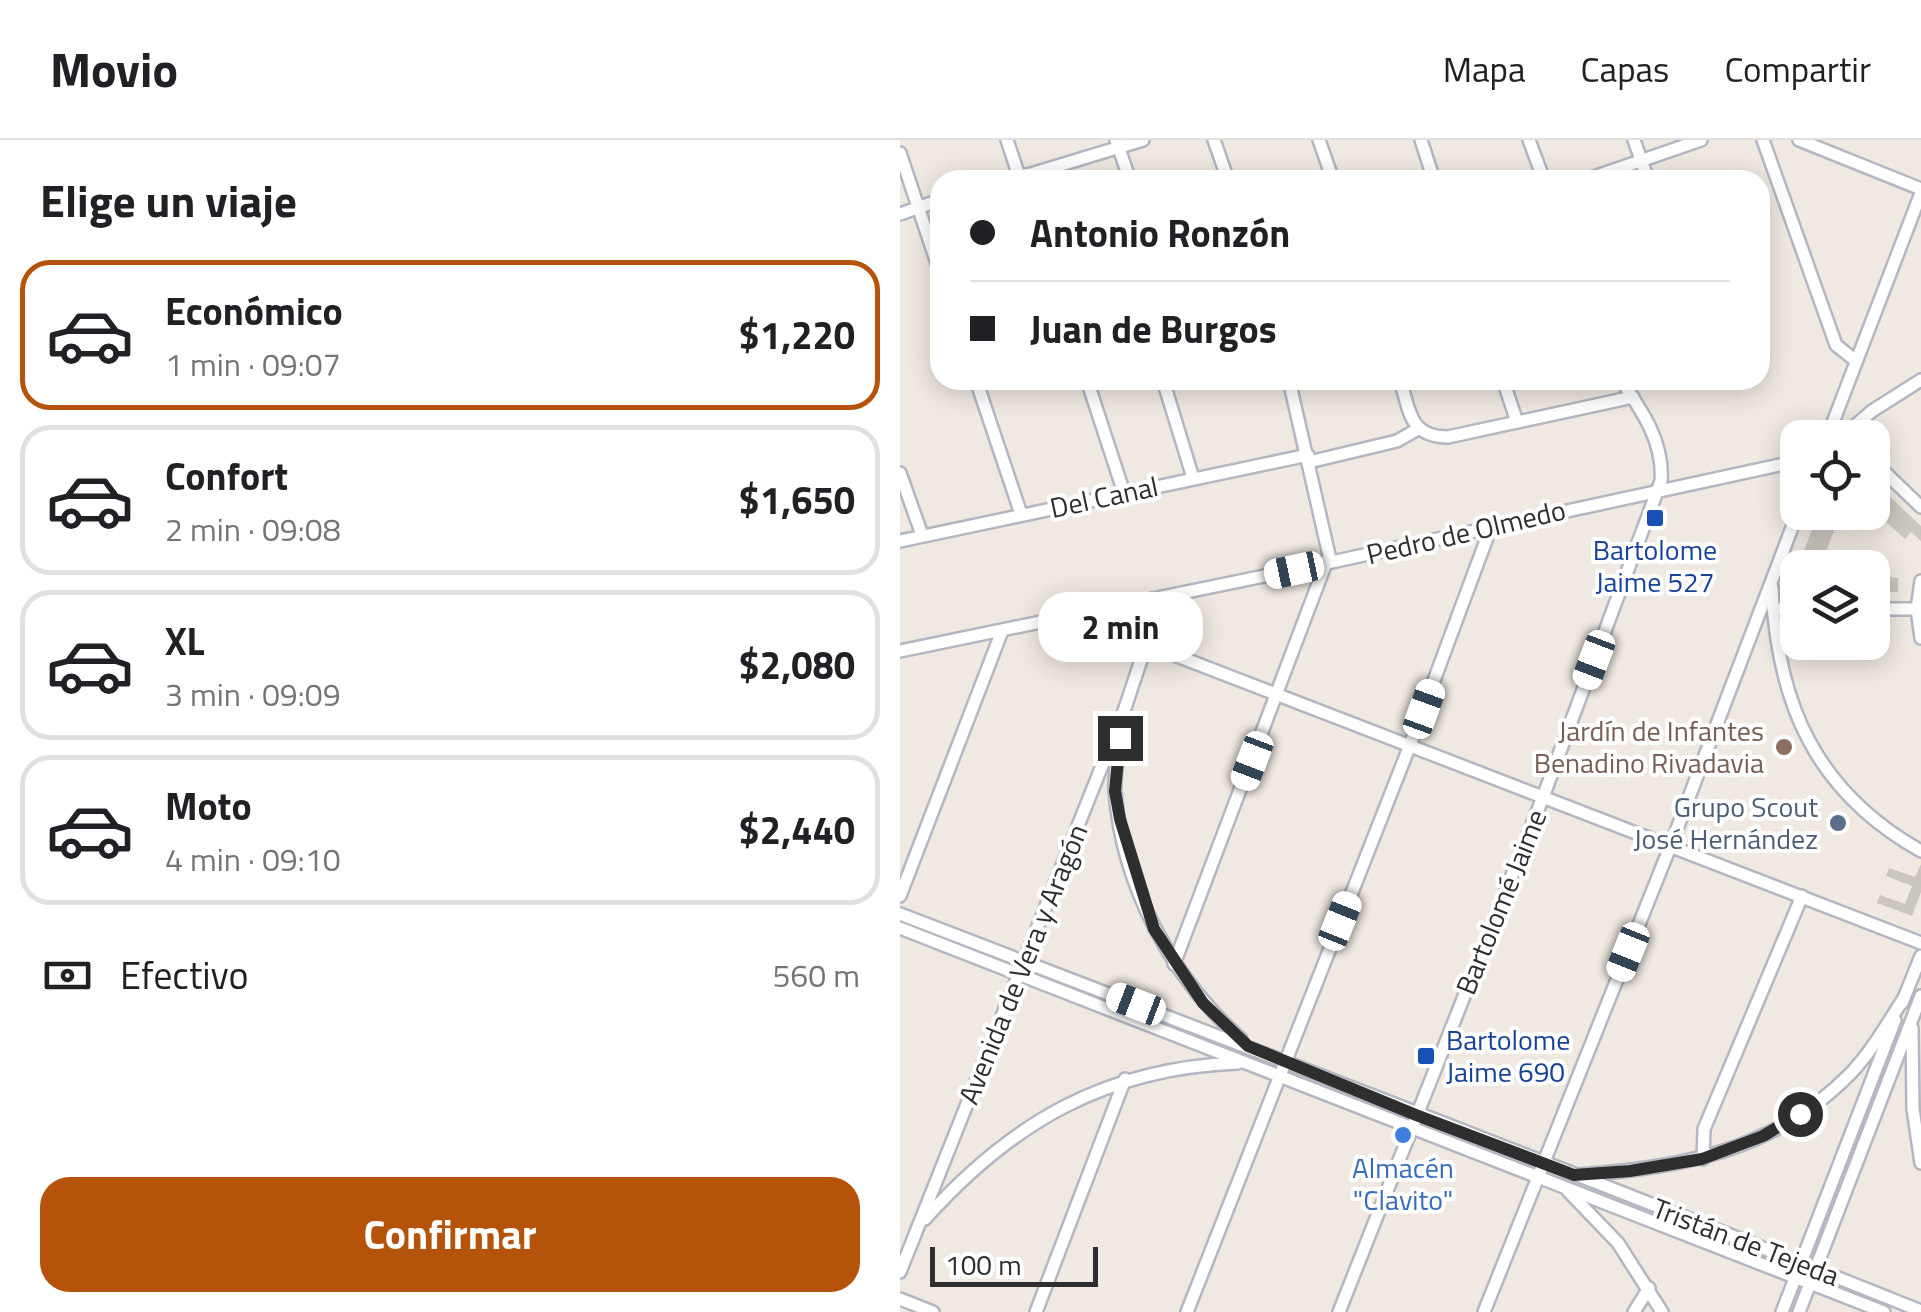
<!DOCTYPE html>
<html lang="es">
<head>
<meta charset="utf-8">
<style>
  :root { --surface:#fff; --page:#f6f6f6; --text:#202124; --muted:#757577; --line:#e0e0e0; --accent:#b45309 }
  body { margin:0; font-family:"Titillium Web",sans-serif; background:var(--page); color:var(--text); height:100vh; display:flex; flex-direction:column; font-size:38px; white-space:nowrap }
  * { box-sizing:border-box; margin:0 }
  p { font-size:32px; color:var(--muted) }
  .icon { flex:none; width:55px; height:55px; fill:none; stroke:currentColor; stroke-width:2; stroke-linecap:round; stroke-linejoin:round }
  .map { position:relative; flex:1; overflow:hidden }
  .drawer { display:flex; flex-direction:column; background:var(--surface); width:900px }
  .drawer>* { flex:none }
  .banner { position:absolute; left:30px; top:30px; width:840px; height:220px; border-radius:30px; box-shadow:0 5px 25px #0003; display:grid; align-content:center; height:220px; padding:0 40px; background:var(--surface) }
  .controls { position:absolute; left:880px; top:280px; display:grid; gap:20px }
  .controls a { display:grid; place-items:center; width:110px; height:110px; border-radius:20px; background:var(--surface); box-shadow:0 5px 25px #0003; font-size:50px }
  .scale { position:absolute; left:30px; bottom:25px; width:168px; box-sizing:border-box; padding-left:10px; border:5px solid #2e2e2e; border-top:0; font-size:28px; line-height:35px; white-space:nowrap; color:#2e2e2e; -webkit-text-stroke:8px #fff; paint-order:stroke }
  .end { position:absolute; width:45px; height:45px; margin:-22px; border:12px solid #2e2e2e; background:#fff; box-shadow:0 0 0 5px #fff }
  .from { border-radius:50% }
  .bubble { position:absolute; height:70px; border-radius:30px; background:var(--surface); box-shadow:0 5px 25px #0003; font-size:32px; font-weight:700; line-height:70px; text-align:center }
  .car { position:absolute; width:30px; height:60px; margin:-30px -15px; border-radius:12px; box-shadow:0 0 8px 2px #0007; background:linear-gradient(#fff 24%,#345 0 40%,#fff 0 76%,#345 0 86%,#fff 0) }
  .banner b { display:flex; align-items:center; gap:35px; height:95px; font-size:38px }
  .banner b+b { border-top:2px solid var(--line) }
  .banner i { width:25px; height:25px; background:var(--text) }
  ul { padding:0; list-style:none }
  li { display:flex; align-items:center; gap:30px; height:150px; margin:0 20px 15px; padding:0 20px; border:5px solid var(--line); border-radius:30px }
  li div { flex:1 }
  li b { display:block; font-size:38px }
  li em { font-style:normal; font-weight:700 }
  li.current { border-color:var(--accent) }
  li>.icon { width:90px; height:90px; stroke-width:1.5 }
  h2 { padding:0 40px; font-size:45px; line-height:120px }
  .pay { display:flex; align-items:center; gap:25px; height:110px; padding:0 40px; font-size:38px }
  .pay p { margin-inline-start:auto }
  .button { display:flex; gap:20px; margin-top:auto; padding:20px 40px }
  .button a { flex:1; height:115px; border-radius:30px; background:var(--accent); color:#fff; font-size:40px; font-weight:700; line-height:115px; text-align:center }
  header { display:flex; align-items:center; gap:60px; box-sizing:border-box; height:140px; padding:0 50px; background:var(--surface); border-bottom:2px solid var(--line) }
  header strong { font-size:48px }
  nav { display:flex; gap:55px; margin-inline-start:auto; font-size:35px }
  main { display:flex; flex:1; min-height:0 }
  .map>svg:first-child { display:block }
  .building { fill:#cbc7bf }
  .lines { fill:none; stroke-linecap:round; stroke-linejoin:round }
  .minor-casing { stroke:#b4b7c1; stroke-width:16 }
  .minor { stroke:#fff; stroke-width:11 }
  .route { stroke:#2e2e2e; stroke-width:12 }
  .transit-dot { fill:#1a4fb4; stroke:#fff; stroke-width:4 }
  .education-dot { fill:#8d6e63; stroke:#fff; stroke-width:4 }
  .service-dot { fill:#5c6f8a; stroke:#fff; stroke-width:4 }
  .shop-dot { fill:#3f7fe0; stroke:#fff; stroke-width:4 }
  .labels { text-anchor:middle; stroke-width:8; stroke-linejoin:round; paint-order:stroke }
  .street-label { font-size:28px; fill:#2e2e2e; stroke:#fff }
  .transit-label { font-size:28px; fill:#164399; stroke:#fff }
  .education-label { font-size:28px; fill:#785e54; stroke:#fff; text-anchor:end }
  .service-label { font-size:28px; fill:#4e5e75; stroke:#fff; text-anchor:end }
  .shop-label { font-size:28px; fill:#366cbe; stroke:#fff }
</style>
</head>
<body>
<header>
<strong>Movio</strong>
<nav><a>Mapa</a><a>Capas</a><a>Compartir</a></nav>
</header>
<main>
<section class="drawer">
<h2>Elige un viaje</h2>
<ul>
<li class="current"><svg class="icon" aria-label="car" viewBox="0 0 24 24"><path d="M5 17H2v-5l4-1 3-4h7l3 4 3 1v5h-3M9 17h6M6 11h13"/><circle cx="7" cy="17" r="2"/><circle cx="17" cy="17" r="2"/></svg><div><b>Económico</b><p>1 min · 09:07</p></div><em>$1,220</em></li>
<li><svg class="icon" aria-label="car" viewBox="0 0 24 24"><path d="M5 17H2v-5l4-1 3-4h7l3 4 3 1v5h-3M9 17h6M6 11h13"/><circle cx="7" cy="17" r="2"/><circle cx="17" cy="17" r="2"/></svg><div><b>Confort</b><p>2 min · 09:08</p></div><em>$1,650</em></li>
<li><svg class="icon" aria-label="car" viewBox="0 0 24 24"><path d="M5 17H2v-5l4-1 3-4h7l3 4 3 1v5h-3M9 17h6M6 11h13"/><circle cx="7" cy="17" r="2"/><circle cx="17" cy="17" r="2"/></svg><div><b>XL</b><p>3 min · 09:09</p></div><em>$2,080</em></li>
<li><svg class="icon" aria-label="car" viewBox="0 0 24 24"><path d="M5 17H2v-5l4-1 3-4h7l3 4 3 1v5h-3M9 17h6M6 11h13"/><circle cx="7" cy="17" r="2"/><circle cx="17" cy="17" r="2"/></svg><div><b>Moto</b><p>4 min · 09:10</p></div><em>$2,440</em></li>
</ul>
<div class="pay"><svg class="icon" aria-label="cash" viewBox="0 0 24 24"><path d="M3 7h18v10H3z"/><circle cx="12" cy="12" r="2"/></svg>Efectivo<p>560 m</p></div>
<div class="button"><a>Confirmar</a></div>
</section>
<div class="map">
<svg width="1021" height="1172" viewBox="0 0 1021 1172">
  <rect width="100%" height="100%" fill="#efe9e1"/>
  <g class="building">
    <path d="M972,340L1021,386V401L1011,392L1005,399L972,369Z"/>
    <path d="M919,372H941L924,417L928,428H897Z"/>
    <path d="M972,435L998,438V452H989V456L972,455Z"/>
    <path d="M1021,724V752L1012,776L977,763L980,755L1005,764L1012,746L986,736L989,728L1015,737Z"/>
  </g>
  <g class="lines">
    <defs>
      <g id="minor">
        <path d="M107,0L120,39"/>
        <path d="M216,0L230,40"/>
        <path d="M314,0L328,40"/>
        <path d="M419,0L433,40"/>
        <path d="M521,0L534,40"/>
        <path d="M629,0L644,40"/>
        <path d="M734,0L748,40"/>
        <path d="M863,0L936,205L956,221"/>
        <path d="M899,0L1021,49"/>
        <path d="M0,13L40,132"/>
        <path d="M97,40L131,34L243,0"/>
        <path d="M685,40L801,0"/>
        <path d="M0,74L40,60"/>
        <path d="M76,240L121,374"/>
        <path d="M187,240L224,353"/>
        <path d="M263,240L293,338"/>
        <path d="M500,240C510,271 509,297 548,297L733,257"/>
        <path d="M603,240L617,282"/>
        <path d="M927,298L1021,53"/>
        <path d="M941,298L972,271L1021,240"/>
        <path d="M972,320L1021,367"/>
        <path d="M409,322L497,301L518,289"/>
        <path d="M0,333L22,395"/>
        <path d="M0,401L408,315"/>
        <path d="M1021,441L1017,469L1021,498"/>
        <path d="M872,447C877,564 916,652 1021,711"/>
        <path d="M873,469H898"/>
        <path d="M972,469H1017"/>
        <path d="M246,504L1021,803"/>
        <path d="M0,511L427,423L898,321"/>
        <path d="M221,590C219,610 214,631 215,651C222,746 272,838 341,899"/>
        <path d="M0,756L102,491"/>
        <path d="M0,774C341,905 682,1035 1021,1171"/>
        <path d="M0,788L984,1172"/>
        <path d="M274,824L429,415L389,240"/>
        <path d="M1002,863L1021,816"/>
        <path d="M1012,888L1013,969L1021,1023"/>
        <path d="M803,1019L804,989L902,756"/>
        <path d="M678,1035C781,1028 875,1011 951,933C972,911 987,884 1004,858"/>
        <path d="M668,1051L718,1103L762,1172"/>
        <path d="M25,1079C112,982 206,928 338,923"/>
        <path d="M0,1132L225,568L262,457"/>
        <path d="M0,1159L33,1172"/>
        <path d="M136,1172L225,939"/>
        <path d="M287,1172L510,605L591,387"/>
        <path d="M439,1172L643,657L761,341C764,302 742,271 721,240"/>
        <path d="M584,1172L770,707L898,372"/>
        <path d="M734,1172L749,1148"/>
        <path d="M882,1172L995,880"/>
        <path d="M899,1172L1021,856"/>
      </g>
    </defs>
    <use href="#minor" class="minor-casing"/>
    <use href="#minor" class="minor"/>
  </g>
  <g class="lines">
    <path class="route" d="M220,598L215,651L220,679L254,789L303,863L348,906L516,975L674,1035L730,1031L802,1019L863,996L900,974"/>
  </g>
  <g class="transit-dot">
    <rect x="745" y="368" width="20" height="20" rx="5"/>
    <rect x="516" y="906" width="20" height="20" rx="5"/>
  </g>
  <circle class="education-dot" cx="884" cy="607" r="10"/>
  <circle class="service-dot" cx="938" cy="683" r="10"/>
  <circle class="shop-dot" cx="503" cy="995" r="10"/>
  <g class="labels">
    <g class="street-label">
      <text transform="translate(204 357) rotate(-12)" y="10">Del Canal</text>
      <text transform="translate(566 392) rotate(-13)" y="10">Pedro de Olmedo</text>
      <text transform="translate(601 762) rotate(-68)" y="10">Bartolomé Jaime</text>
      <text transform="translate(123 824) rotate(-68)" y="10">Avenida de Vera y Aragón</text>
      <text transform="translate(846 1102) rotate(21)" y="10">Tristán de Tejeda</text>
    </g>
    <g class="transit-label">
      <text x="755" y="420">Bartolome<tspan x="755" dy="32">Jaime 527</tspan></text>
      <text x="546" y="910" text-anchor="start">Bartolome<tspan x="546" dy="32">Jaime 690</tspan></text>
    </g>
    <g class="education-label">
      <text x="864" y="601">Jardín de Infantes<tspan x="864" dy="32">Benadino Rivadavia</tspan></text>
    </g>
    <g class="service-label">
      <text x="918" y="677">Grupo Scout<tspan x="918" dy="32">José Hernández</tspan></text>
    </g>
    <g class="shop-label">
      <text x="503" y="1038">Almacén<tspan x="503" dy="32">"Clavito"</tspan></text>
    </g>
  </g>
</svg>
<div class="controls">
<a><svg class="icon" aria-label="locate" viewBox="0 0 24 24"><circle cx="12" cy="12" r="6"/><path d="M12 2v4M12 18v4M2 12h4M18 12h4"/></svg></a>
<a><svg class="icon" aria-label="layers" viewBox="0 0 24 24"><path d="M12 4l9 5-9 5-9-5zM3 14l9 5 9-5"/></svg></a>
</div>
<div class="scale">100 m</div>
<i class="end from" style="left:900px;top:974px"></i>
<i class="end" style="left:220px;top:598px"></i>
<div class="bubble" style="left:138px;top:452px;width:165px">2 min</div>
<i class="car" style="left:394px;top:430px;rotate:258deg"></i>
<i class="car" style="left:694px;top:520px;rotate:201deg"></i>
<i class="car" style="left:524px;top:569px;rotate:20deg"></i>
<i class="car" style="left:352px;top:621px;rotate:201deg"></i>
<i class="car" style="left:440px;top:781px;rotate:22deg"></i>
<i class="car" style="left:728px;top:812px;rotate:202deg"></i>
<i class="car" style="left:236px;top:864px;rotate:291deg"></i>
<div class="banner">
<b><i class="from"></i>Antonio Ronzón</b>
<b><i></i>Juan de Burgos</b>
</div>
</div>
</main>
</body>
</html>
